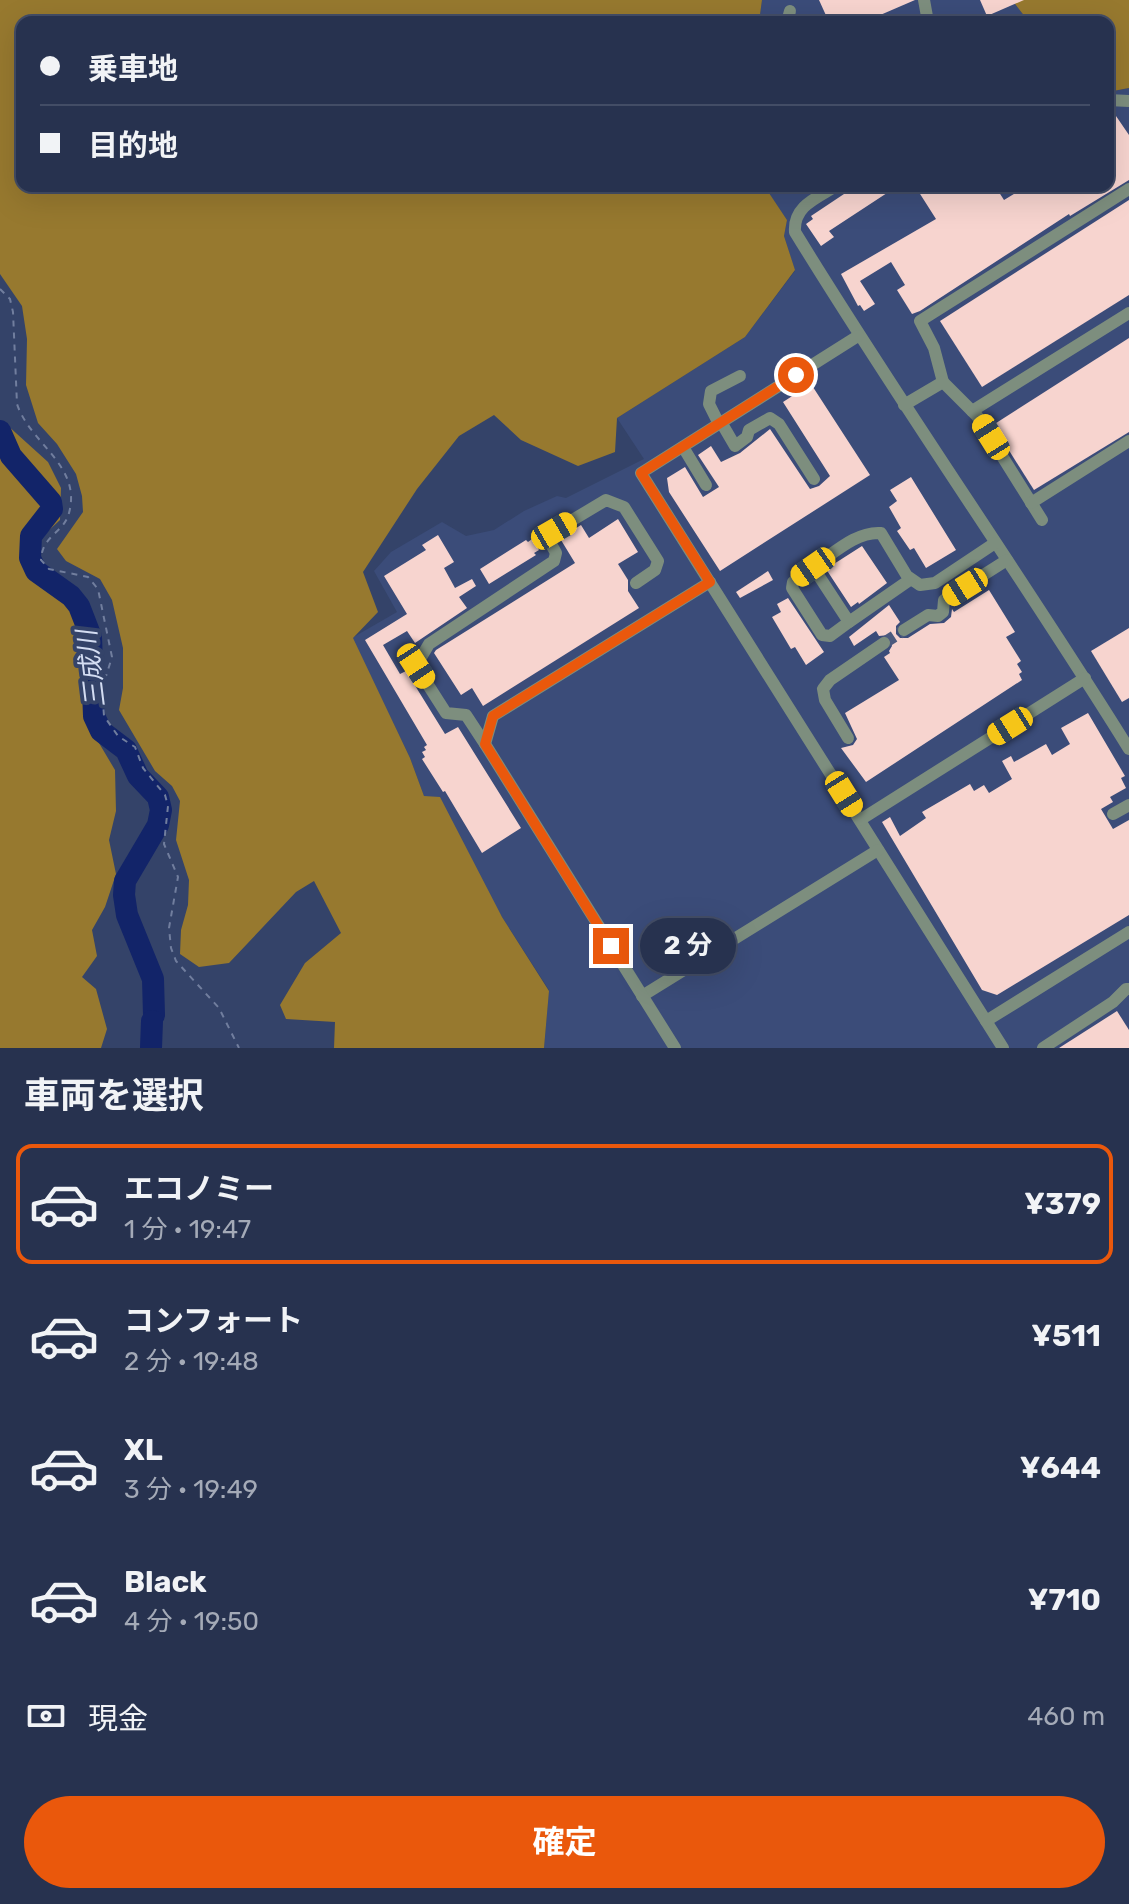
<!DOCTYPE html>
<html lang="ja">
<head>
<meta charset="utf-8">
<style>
  :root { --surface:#27324f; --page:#333e59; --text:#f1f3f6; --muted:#a4aab7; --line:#434d66; --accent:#ea580c }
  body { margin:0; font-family:Rubik,"Noto Sans JP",sans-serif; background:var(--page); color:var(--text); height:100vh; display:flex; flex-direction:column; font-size:30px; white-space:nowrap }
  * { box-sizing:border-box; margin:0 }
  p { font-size:26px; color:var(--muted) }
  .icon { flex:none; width:44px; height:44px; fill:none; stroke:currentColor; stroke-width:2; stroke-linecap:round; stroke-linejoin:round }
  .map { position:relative; height:1048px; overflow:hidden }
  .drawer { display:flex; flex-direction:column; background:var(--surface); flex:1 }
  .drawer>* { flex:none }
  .banner { position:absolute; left:16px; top:16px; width:1098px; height:176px; border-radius:16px; box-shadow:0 8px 32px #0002,0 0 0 2px var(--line); display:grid; align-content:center; height:176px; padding:0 24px; background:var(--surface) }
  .end { position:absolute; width:36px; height:36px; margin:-18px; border:10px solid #ea580c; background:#fff; box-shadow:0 0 0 4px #fff }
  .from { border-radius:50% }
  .bubble { position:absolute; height:56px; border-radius:28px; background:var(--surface); box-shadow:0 8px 32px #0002,0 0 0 2px var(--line); font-size:26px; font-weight:700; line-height:56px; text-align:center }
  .car { position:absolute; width:24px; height:48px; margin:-24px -12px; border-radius:10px; box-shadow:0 0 6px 2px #0007; background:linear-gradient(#f5c518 24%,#345 0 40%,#f5c518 0 76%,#345 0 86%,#f5c518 0) }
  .banner b { display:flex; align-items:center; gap:28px; height:76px; font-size:30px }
  .banner b+b { border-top:2px solid var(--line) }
  .banner i { width:20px; height:20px; background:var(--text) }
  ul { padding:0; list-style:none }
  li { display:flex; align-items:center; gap:24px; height:120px; margin:0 16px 12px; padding:0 8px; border:4px solid transparent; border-radius:16px }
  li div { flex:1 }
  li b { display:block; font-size:30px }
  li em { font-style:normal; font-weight:700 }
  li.current { border-color:var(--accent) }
  li>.icon { width:72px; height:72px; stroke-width:1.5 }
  h2 { padding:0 24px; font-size:36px; line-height:96px }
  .pay { display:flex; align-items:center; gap:20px; height:88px; padding:0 24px; font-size:30px }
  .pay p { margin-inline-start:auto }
  .cta { display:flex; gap:16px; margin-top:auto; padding:16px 24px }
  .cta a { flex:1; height:92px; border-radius:48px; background:var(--accent); color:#fff; font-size:32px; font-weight:700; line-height:92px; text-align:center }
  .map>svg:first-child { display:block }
  .built { fill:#3b4c79 }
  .forest { fill:#97792f }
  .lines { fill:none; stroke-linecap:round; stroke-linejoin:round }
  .river { stroke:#122469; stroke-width:22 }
  .building { fill:#f7d4cf }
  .minor-tunnel { stroke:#4c5a7e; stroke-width:12; stroke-dasharray:12 6; stroke-linecap:butt }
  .path { stroke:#717e9e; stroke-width:2; stroke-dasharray:6 6; stroke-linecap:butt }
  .minor { stroke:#7d8e7e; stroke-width:12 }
  .route { stroke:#ea580c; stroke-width:10 }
  .labels { text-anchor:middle; stroke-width:8; stroke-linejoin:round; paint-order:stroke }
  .water-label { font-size:26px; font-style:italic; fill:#d4ddf2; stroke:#344369 }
</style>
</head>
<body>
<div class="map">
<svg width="1129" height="1048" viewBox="0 0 1129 1048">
  <rect width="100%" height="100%" fill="#344369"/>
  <g class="built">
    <path d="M762,0H1012L1029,22H759Z"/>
    <path d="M1129,88V1048H544L549,990L424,796L410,758L352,638L397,612L374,571L391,552L442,522L466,536L494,530L524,511L557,496L566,498L644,459L617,418L745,337L795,271L784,236L787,220L768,193L770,186H1108V92Z"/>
  </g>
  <g class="forest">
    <path d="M0,0H762L759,22H22V186H770L769,193L787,220L784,236L795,270L745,337L617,418L615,452L578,466L521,440L494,415L459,436L417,489L363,572L378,612L353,638L410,758L424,796L440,797L502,917L549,991L544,1048H334L335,1022L286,1019L280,1005L305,963L341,933L314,881L296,892L229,963L199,967L180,954L181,930L188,905L189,880L176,840L180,801L172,786L155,771L119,710L123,688V648L112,600L100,579L66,561L57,549L83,512L82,496L76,474L57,444L38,423L26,385L27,339L22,306L0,274Z"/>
    <path d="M1012,0H1129V88L1108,92V22H1029Z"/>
    <path d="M0,422L6,424L48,462L61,488L60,520L31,547L35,566L87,600L95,624L101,665L93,716L96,738L115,770L116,811L109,840L116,874L105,907L92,930L97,956L82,977L96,989L107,1029L101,1048H0Z"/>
  </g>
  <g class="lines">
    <g class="river">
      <path d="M0,431L11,456L51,502L52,509L31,536L30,558L36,571L71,596L79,606L91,637L94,716L101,731L126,750L138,776L158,797L161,810L158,825L125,881L124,895L127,915L153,979L154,1015"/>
      <path d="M151,1048L152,1021"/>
    </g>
  </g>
  <g class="building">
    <path d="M819,0H915L864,22H829Z"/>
    <path d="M980,0H1024L987,16Z"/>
    <path d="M1116,116L1129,135V180L1070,216L1069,214L920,311L912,314L897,290L905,285L891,262L860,281L875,304L864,311L860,305L858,306L841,274L936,219L915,186H995L1004,200L1027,186H1108V117Z"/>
    <path d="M856,186H882L887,193L829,231L834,237L821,246L806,224L813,219L811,216Z"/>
    <path d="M1129,200V295L982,387L940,321Z"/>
    <path d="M1129,338V432L1034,490L993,425Z"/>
    <path d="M811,384L870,475L720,571L669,492L667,478L685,467L703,497L719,487L698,455L711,446L721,462L740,453L770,429L810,489L819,486L830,476L783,402Z"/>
    <path d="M911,477L956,550L926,568L914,548L910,550L897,531L901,528L889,507L897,501L890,490Z"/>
    <path d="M618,519L638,552L618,564L628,580V591L639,608L483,706L472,688L461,695L434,653L436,650L575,563L561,540L562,537L581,525L589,538Z"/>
    <path d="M438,535L454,562L444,568L455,588L472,579L476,586L459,597L467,608L415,643L407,631L383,645L400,674L406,671L445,734L458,727L521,828L482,853L445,791L443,792L422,759L425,757L422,752L426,750L424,747L427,745L365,640L407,614L384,576L426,550L422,545Z"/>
    <path d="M532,539L539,550L534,553L536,555L489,584L480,569L526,540L528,542Z"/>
    <path d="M862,546L887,583L859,604L858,602L851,607L826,569Z"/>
    <path d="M768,571L773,580L740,598L736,592Z"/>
    <path d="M989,590L1015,632L1006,637L1021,661L1017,664L1022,672L1019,674L1022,680L866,782L841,748L853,745L857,739L845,713L899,680L884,657L890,653L889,651L892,646L889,635L879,636L876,631L854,646L849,637L889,605L900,622L896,626V634L900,638H908L930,624L944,623L951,617L952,609L954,612Z"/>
    <path d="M788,598L824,652L806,665L795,647L791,649L772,617L781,612L777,604Z"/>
    <path d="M1129,628V698L1122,702L1091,651Z"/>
    <path d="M1088,713L1125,776L1121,778L1126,788L1110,797L1113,802L1101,809L1113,829L1129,820V915L997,995L982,990L882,822L890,817L900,836L926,818L922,812L970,784L974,791L984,785L989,793L1012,779L1002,761L1011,756L1014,762L1046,744L1052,755L1070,744L1061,728Z"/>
    <path d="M1117,1011L1129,1030V1048H1059Z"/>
  </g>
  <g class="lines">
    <path class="minor-tunnel" d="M884,643L904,630"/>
    <path class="path" d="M0,289L10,299L13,312L17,404C30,444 82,465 69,513C64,533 42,535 41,560L49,569L88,577L98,589L112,657L102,689L104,716L118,736L135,747L143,768L165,795L168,806L164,844L178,877L169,928L171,948L176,961L219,1008L239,1048"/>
    <g class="minor">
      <path d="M924,0L928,22"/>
      <path d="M787,22L790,11"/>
      <path d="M1108,100L1129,101"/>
      <path d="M836,186C817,198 793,206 795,232C902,407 1021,575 1129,749"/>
      <path d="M858,336L641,473L1003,1048"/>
      <path d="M943,382L934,348L920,321L1129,189"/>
      <path d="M904,405L943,382L977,416L1042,520"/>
      <path d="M972,411L1129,313"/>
      <path d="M721,422L735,446L747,437L749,430L770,418L779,424L814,479"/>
      <path d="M719,424L709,404L711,391L740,376"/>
      <path d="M683,447L706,485"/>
      <path d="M1031,503L1129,441"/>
      <path d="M813,567L793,582L792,588L822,635L830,636L849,622"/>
      <path d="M911,579L849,622L813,567C833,554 856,531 881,533L907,576L920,585L935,583L995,543"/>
      <path d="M904,630L928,615L938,616L943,612L944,600L1007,560"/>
      <path d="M848,738L825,700L823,689L830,680L884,643"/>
      <path d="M485,744L466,715L446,713L416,666L429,644L554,561L556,553L551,544L554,531L606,500L624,507L658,561L655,570L636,583"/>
      <path d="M1113,814L1129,805"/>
      <path d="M860,820L1085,678"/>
      <path d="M642,996L878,850"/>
      <path d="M986,1021L1129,932"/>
      <path d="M675,1048L485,744L493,716L710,582"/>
      <path d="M1043,1048L1113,1002L1126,989H1129"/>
    </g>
  </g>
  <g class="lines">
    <path class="route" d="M611,946L485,744L493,716L710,582L641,473L796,375"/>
  </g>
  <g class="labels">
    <g class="water-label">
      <text transform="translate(91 669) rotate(-97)" y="9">三成川</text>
    </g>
  </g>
</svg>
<i class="end from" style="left:796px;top:375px"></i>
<i class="end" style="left:611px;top:946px"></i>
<div class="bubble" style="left:640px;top:918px;width:96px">2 分</div>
<i class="car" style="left:991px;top:437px;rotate:328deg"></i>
<i class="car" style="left:554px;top:531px;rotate:60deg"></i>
<i class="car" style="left:813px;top:567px;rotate:235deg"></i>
<i class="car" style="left:965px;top:587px;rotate:238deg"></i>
<i class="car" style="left:416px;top:666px;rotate:147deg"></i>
<i class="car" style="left:1010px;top:726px;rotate:238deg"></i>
<i class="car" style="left:844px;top:794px;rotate:148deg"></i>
<div class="banner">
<b><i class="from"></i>乗車地</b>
<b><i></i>目的地</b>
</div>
</div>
<section class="drawer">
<h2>車両を選択</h2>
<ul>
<li class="current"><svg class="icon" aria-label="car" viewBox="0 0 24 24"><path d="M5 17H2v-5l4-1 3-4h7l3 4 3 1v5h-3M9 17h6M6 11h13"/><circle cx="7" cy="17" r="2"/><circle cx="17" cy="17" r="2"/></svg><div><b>エコノミー</b><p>1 分 · 19:47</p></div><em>¥379</em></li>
<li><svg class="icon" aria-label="car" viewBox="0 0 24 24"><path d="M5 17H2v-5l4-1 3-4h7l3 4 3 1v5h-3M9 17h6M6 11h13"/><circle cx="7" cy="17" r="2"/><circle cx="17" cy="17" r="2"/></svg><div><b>コンフォート</b><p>2 分 · 19:48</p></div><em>¥511</em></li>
<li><svg class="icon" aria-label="car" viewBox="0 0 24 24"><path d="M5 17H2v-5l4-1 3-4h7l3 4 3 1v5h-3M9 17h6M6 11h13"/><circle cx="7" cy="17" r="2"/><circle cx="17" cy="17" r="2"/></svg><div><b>XL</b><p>3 分 · 19:49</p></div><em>¥644</em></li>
<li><svg class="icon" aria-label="car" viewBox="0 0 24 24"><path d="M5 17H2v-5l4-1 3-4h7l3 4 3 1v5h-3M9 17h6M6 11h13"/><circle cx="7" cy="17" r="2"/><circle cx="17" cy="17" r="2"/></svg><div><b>Black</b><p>4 分 · 19:50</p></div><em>¥710</em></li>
</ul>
<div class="pay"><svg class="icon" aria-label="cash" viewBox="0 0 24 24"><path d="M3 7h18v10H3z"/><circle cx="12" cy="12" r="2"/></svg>現金<p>460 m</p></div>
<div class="cta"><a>確定</a></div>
</section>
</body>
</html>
